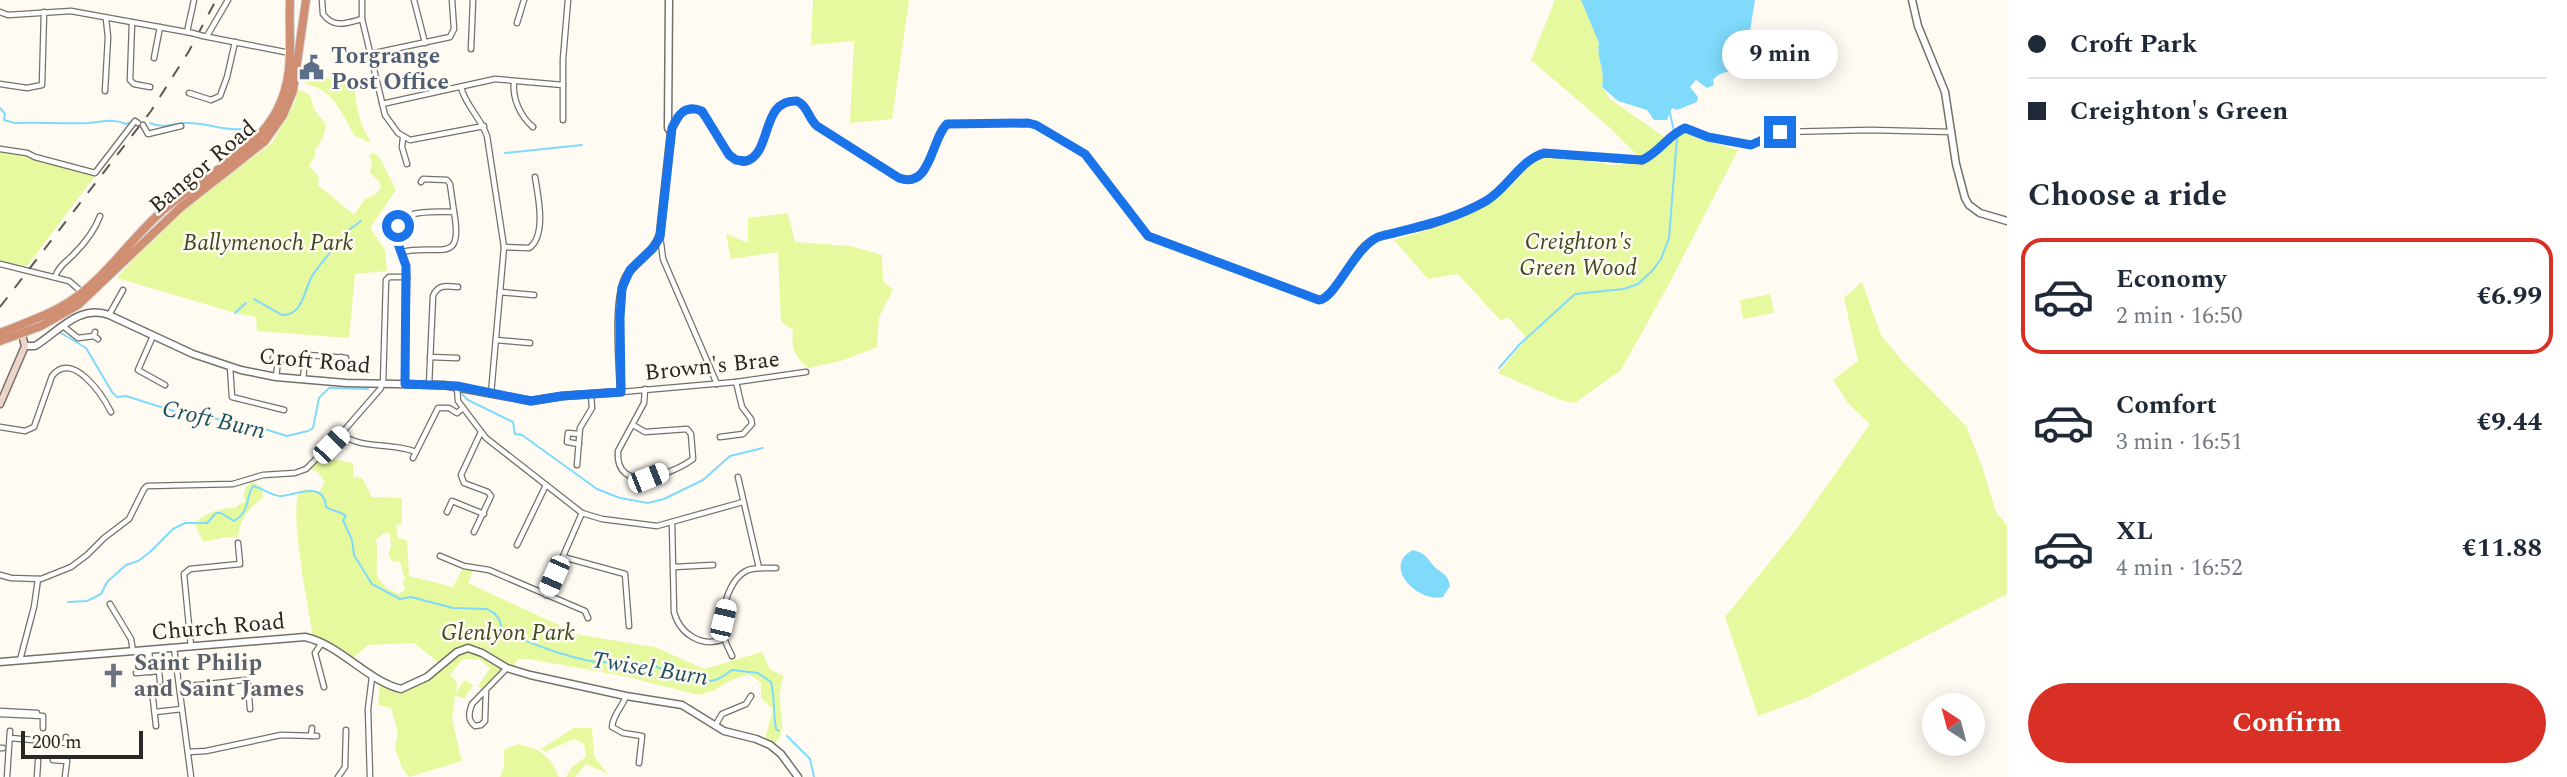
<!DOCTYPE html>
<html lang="en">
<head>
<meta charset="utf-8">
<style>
  :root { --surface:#fff; --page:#f6f6f7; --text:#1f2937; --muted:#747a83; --line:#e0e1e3; --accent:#d93025 }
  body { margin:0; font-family:Spectral,serif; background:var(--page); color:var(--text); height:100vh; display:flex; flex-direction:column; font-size:26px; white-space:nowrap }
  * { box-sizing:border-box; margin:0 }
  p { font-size:23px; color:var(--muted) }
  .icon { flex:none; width:38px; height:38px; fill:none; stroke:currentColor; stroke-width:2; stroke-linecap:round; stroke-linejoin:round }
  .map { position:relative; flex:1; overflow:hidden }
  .sheet { display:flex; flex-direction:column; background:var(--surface); width:560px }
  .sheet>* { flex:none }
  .guide { display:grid; align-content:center; height:154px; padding:0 21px; background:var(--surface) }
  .needle { width:46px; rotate:324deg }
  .buttons { position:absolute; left:1922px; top:693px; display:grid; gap:14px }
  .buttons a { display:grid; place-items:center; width:63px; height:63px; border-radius:50%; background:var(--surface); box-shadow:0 4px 18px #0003; font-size:35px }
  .scale { position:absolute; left:21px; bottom:18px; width:122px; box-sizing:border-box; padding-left:7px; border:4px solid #2a2824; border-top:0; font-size:19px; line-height:24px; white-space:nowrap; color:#2a2824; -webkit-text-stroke:5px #fffbf3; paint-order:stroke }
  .end { position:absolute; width:32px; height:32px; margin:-16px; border:9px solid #1a73e8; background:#fff; box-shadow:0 0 0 4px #fff }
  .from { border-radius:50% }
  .bubble { position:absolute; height:49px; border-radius:24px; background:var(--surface); box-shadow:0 4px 18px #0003; font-size:23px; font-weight:700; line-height:49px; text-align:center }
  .car { position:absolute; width:21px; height:42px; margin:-21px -10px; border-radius:9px; box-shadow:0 0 5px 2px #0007; background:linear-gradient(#fff 24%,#345 0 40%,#fff 0 76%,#345 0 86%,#fff 0) }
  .guide b { display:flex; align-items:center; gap:24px; height:66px; font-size:26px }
  .guide b+b { border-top:2px solid var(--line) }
  .guide i { width:18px; height:18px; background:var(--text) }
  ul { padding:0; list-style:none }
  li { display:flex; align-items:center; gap:21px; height:116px; margin:0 14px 10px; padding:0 7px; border:4px solid transparent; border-radius:21px }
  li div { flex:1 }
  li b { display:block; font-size:26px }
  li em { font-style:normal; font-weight:700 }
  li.active { border-color:var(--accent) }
  li>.icon { width:63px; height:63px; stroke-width:1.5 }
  h2 { padding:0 21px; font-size:32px; line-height:84px }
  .primary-button { display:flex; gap:14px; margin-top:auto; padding:14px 21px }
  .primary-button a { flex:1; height:80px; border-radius:42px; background:var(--accent); color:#fff; font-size:28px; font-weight:700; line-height:80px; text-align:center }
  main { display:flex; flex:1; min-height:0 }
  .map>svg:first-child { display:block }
  .green { fill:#e7f99e; fill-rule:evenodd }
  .water { fill:#7fdafc }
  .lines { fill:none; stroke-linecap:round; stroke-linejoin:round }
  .stream { stroke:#7fdafc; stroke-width:2 }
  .minor-casing { stroke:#757168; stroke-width:7 }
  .tertiary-casing { stroke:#757168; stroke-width:9 }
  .secondary-casing { stroke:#757168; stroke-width:9 }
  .trunk-casing { stroke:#d9d8d8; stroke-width:10 }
  .minor { stroke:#fff; stroke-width:4.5 }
  .tertiary { stroke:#fff; stroke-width:6 }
  .secondary { stroke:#edd4ca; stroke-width:6 }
  .trunk { stroke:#d08e72; stroke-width:8 }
  .rail { stroke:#5b5954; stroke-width:2; stroke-dasharray:12 12; stroke-linecap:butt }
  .minor-bridge-casing { stroke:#757168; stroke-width:7; stroke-linecap:butt }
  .minor-bridge { stroke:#fff; stroke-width:4.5 }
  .route { stroke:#1a73e8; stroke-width:9 }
  .labels { text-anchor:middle; stroke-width:5; stroke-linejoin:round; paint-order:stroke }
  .service-label { font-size:23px; font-weight:bold; fill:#4e5e75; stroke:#fffbf3; text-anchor:start }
  .street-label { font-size:23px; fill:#2a2824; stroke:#fffbf3 }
  .park-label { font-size:23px; font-style:italic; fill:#40481f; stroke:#fffbf3 }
  .worship-label { font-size:23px; font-weight:bold; fill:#5b616d; stroke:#fffbf3; text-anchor:start }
  .water-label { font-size:24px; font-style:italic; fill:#1e5163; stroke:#fffbf3 }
</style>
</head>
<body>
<main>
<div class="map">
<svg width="2007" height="777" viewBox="0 0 2007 777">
  <rect width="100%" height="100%" fill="#fffbf3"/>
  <g class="green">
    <path d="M813,0H909L892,119L850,123L854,41L811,45Z"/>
    <path d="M1555,0H1581L1584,5L1599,43C1596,58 1606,71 1602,87L1610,99L1670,141L1689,131L1699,139L1738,150L1669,284L1621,370L1575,403L1560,400L1498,373L1527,338L1508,317L1501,321L1458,274L1428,279L1394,240L1441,226L1490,201L1511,186L1524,169L1545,157L1569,158L1612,165L1645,163L1608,126L1531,60Z"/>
    <path d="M304,75L354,82C355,101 359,124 370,141L369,143L354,135C348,124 337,101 326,93C320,88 312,86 305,83Z"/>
    <path d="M298,89L310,95L314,109L326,125L323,138L315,150V156L309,166L319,177L318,185L354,215L365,199L376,194L381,187L378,180L370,173L372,161L369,156L373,153L380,158L396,190L370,228L385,250L387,271L355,274L349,338L257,331L256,317L235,313L117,278L138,254L187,206L272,143L295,102Z"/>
    <path d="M0,152L27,156L31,159L95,176L27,266L0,261Z"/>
    <path d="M788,213L795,242L851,246L882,255L883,281L893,290L879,317L877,347L841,361L808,368C794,356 791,348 793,330L781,322L778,252L731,259L726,234L748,243V218Z"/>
    <path d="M1862,282L1881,335L1904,363L1966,426L1982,466L1996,512L2007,525V594L1806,698L1758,716L1725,617L1798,527L1870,424L1848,403L1833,380L1858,361L1844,298Z"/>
    <path d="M1770,294L1774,313L1743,319L1740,300Z"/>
    <path d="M320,456L353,463V477L362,478L372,497L402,498V524L396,525L398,538L407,540L409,576L453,587L464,566L474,568L468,583L580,635L655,647L704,669L762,652L770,669L783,676C782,684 779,691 780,699C780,715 787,731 775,743L765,738L773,709L761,698V683L749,674L729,681L715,690L699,695L623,676L529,659H518L512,668C500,660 478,639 462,646C454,649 446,659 440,664L414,643L368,645L351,660L313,638C309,610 288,510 300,491L308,489L319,493L325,482L318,472L309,469ZM384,533L390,534L391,546L388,555L392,561L400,562L405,580L402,582L405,590L399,594C366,581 381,565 376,540Z"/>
    <path d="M252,482L262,487L263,498C248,508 240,519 238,538L226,537L204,542C201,537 194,527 196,522C207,512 221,508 235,508L241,503H244L246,500L243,497L246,487Z"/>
    <path d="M473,650L503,667L483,689L478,686L490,668L479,659H463L450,675L457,682L456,693L464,680L473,685L464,699L455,695L452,719L462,761L409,777L402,768L395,748L398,732L391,708L378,705L380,683L402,692L422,682L461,651Z"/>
    <path d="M574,728H592L594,756L608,774L586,764L575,777H566L573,766L586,757L584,744L574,739L545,752L541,749Z"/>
    <path d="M518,744L538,750L551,761L559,777H500L504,767V750Z"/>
  </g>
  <g class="water">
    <path d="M1581,0H1755L1750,31L1745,34L1751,54L1750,67C1738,75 1724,67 1713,80L1714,85L1707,88L1696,80L1690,87L1698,97L1697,102L1677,110L1672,108L1667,120H1654L1647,110L1618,101L1602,87C1606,71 1596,58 1599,43Z"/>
    <path d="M1413,550C1424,553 1426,556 1432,564C1439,573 1448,572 1450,586L1443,597C1418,603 1381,566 1413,550Z"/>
  </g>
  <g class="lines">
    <g class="stream">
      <path d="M0,108L5,114L4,120L15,123C39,122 63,124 88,123C101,122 113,118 126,124L132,122"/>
      <path d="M1670,113L1674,131"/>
      <path d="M150,123C163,129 174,123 188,123C211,123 230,134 253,127"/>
      <path d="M505,153L582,145"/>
      <path d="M346,232L361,221"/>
      <path d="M254,299L282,315C302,316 304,292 311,278C318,266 333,249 343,238"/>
      <path d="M235,313L246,303"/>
      <path d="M61,333L86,348L112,392L117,397L126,396L186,415H205L226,422L248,424L287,436L308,431L313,428L319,398L329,388L368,389"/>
      <path d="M1499,368L1520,344L1575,294L1624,289L1638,284L1652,271L1661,259L1669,238L1677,138"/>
      <path d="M461,393L468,400L513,422L515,434L522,435L597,489L620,498L648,503L664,499L703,480L730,456L763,448"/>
      <path d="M68,602L87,601L101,594L107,582L126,565L138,561L150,552L173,529L185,523H207L216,513H221L234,521C251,511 245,498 253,486C262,488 272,496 280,496C294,496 324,479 326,507C333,512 339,510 346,516L343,520L352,540L354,555L372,584L400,599L411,597L453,608L487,609L494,613L499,619L503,632C531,643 560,655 590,661C608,664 627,661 645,664C664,666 698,688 718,679C723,677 727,673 732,670L758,673L771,682C775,698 773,713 776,729L779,731"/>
      <path d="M787,736L810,759L814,777"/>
    </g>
    <defs>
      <g id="minor">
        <path d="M322,0L323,14C334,29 347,23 362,19"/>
        <path d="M362,0V19L385,115L398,133L410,140L484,126"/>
        <path d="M414,0L425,43"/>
        <path d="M0,12L8,15L71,11L192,33"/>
        <path d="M132,23L130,80L134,84L150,87"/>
        <path d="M517,23L524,0"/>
        <path d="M187,32L194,0"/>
        <path d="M203,36L290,53"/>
        <path d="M207,36L228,0"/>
        <path d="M471,49L473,0"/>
        <path d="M370,54L450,37L454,29L452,0"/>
        <path d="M154,58L160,27"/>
        <path d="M514,81C512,98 520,116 533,127"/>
        <path d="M0,84L27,88L42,85L44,12"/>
        <path d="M461,87C465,105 481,118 487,136L504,247L491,394"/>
        <path d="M105,91L108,37L106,19"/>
        <path d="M189,93L211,100L220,96L227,77L235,42"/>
        <path d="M382,104L495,79L563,85"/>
        <path d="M563,120V59L568,0"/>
        <path d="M143,125L148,134L181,126"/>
        <path d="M671,131L683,111L697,109C713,117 733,186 757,154C770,138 765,99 797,101C808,106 808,118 817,126L899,178C931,190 931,139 947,124L1028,123L1036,125L1085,154L1148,236L1319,300C1335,299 1351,255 1366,244C1382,231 1408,232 1427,226C1446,221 1464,211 1482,203C1508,190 1518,161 1544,154L1642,161C1659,153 1668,135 1685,128L1708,137L1751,145L1780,132L1871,130L1952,132"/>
        <path d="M403,138L402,147L407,164"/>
        <path d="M0,149L27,153L35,157L95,173L135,121L138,123"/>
        <path d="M421,182L423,179L447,180L450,184L454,212"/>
        <path d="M659,240L661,243L663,259L717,384"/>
        <path d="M504,247L529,248C547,236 538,195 535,177"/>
        <path d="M402,252C438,243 464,267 454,212C436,212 390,207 397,238C400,252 407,262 407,277"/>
        <path d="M0,264L69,281L83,293"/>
        <path d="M55,277C58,267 66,262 73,255C84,244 95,230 100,216"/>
        <path d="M500,292L534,295"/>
        <path d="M109,315L123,290"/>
        <path d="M63,326L78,338L94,336"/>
        <path d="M95,332L94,336L98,339"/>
        <path d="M153,336L138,370L165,385"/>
        <path d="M496,340L530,343"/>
        <path d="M430,357L457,358"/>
        <path d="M273,358L278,361L282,360"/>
        <path d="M230,367L232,397L284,410"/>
        <path d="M340,368L341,357"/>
        <path d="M276,377L278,361"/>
        <path d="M303,379L305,360L308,355L346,358"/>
        <path d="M383,384L386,280L389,277H407L405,384"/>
        <path d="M429,385L433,296C438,284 446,286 458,287"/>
        <path d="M457,387L458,401L486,438L582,513L602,519L657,526L743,502"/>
        <path d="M621,392L736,382L806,372"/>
        <path d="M633,425L645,432L687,429L691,434L693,459C673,474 615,496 618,451L644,403L645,389"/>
        <path d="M0,427L25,431L34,427L52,376C72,350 102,394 111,412"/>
        <path d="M341,434C362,450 392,442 416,452"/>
        <path d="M720,437L743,434L752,424L751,419L742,407L736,382"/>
        <path d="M579,444L567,442L568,433L579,434"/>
        <path d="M413,458L438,408H449L457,413L463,408"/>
        <path d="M577,465L580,428L592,408L591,394"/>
        <path d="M738,477L759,568"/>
        <path d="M447,512L452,501L484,514"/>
        <path d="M672,523L674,612C680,635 703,648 724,639"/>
        <path d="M474,532L491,496L488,492L464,483L461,475L481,432"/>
        <path d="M517,545L546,485"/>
        <path d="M440,556L464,566L489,570L585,611L588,618"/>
        <path d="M563,557L625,574L629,626"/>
        <path d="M674,567L713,565"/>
        <path d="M0,575L11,578L41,579L71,567L87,555L104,538L129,519L144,489L147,486L233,484L263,475L295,473L306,469L341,434L381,388V384"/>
        <path d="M546,595L582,513"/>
        <path d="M110,604L131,639L133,651"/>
        <path d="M321,644L315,653L324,687"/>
        <path d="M191,647L184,574L190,569L240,564L238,543"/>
        <path d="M174,648L191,777"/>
        <path d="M149,650L151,672"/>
        <path d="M732,656C729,649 725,642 723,635C719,615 728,579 748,570C757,567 767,568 776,568"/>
        <path d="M20,660L34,607L38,579"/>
        <path d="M136,673L159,671L160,682"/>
        <path d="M180,687L245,680L248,684L250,709"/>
        <path d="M152,690L156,726"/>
        <path d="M486,690L485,721L481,725L475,726C467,720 469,712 472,704L507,668"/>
        <path d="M626,696C622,708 613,714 612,727L623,733L642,736L639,763"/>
        <path d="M0,711L37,713"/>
        <path d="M155,712L182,709"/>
        <path d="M0,714L43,716V728"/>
        <path d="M715,726L722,714L746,704L751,696"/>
        <path d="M311,736L312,728"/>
        <path d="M10,738L67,743L66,737"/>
        <path d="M0,748H3"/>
        <path d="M188,752L206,751L281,735L317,736"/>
        <path d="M53,760L67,761L65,777"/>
        <path d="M7,777L10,731"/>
        <path d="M37,777L38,761"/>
        <path d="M338,777L345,767L346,730"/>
        <path d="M370,777L368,709L372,677"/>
      </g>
      <g id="tertiary">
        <path d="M1912,0L1918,26L1945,92L1956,164L1965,198L1969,205L1980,213L2007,221"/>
        <path d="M25,346H35C58,332 79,304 109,315L193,354L241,370L276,377L346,383L444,385L531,401L562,396L621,392C620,363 614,301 626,277C635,260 655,253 660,234L671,132L668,128L669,0"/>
        <path d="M0,662L305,637C341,645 366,680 401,689L427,677L457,652L468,648L482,653L507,668L530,675L626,696L682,705L724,731L756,739L770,745L781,754L798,777"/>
      </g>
      <path id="secondary" d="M0,404L25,346L21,331"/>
      <g id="trunk">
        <path d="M0,333C24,323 50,315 72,300C106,277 129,241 159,214C195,180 254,155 277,110C296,74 288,38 290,0"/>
        <path d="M0,341L41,326L78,305L181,207L265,141L283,115L293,91L306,0"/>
      </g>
    </defs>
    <use href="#minor" class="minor-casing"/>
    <use href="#tertiary" class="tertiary-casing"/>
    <use href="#secondary" class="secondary-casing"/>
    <use href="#trunk" class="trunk-casing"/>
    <use href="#minor" class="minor"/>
    <use href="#tertiary" class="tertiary"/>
    <use href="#secondary" class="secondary"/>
    <use href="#trunk" class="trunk"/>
    <path class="rail" d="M0,307L151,111L189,51L216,0"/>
    <defs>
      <path id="minor-bridge" d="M192,33L203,36"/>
    </defs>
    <use href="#minor-bridge" class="minor-bridge-casing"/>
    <use href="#minor-bridge" class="minor-bridge"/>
  </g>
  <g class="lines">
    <path class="route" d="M398,226L396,238L406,266L405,384L457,386L531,401L562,396L621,392L620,318L622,288L630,270L653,248L660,237L672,128C678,114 686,104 702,111L729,155L736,160L746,161C773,153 760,99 797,101C808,106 808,118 817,126L899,178C931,190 931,139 947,124L1028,123L1036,125L1085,154L1148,236L1319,300C1335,299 1354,248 1378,237C1416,227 1451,221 1486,201C1508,188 1519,161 1544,153L1642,160C1659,153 1668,135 1685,128L1708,137L1751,145L1780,132"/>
  </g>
  <defs>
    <symbol id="civic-bare" viewBox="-9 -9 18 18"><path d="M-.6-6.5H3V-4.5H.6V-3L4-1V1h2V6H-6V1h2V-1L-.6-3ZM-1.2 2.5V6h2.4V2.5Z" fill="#5c6f8a" stroke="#fffbf3" stroke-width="2.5" paint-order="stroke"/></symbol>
    <symbol id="church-bare" viewBox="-9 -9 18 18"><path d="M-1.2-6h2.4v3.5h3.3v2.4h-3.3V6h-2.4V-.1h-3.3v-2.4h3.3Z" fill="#6b7280" stroke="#fffbf3" stroke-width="2.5" paint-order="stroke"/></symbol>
  </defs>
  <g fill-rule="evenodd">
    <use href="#civic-bare" x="294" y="50" width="35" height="35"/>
    <use href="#church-bare" x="96" y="658" width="35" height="35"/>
  </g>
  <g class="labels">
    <g class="service-label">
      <text x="331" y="63">Torgrange<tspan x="331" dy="26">Post Office</tspan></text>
    </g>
    <g class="street-label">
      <text transform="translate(202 166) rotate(-40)" y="8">Bangor Road</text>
      <text transform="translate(315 360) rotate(5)" y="8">Croft Road</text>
      <text transform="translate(712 365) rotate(-6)" y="8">Brown's Brae</text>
      <text transform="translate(218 626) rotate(-5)" y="8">Church Road</text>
    </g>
    <g class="park-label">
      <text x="1578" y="249">Creighton's<tspan x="1578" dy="26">Green Wood</tspan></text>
      <text x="268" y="250">Ballymenoch Park</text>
      <text x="508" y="640">Glenlyon Park</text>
    </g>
    <g class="worship-label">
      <text x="134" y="670">Saint Philip<tspan x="134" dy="26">and Saint James</tspan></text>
    </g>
    <g class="water-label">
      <text transform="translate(214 419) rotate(13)" y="8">Croft Burn</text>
      <text transform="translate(650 668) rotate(9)" y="8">Twisel Burn</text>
    </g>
  </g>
</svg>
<div class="buttons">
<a><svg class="needle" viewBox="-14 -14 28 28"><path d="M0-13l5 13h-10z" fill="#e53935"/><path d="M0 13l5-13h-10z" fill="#747a83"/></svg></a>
</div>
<div class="scale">200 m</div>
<i class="end from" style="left:398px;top:226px"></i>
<i class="end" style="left:1780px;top:132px"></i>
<div class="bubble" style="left:1722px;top:30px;width:116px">9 min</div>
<i class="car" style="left:331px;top:445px;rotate:44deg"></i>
<i class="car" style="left:648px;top:478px;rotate:68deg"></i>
<i class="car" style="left:554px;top:576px;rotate:204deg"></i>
<i class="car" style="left:723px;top:620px;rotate:13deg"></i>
</div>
<section class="sheet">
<div class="guide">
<b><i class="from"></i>Croft Park</b>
<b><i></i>Creighton's Green</b>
</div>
<h2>Choose a ride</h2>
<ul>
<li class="active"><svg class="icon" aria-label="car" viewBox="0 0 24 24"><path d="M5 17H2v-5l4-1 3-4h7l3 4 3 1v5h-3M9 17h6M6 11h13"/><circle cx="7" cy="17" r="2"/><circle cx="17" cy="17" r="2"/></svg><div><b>Economy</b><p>2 min · 16:50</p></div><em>€6.99</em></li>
<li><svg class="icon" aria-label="car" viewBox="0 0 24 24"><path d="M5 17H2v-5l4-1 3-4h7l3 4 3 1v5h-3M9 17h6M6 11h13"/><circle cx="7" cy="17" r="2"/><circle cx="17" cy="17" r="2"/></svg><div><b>Comfort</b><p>3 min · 16:51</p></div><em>€9.44</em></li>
<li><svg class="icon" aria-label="car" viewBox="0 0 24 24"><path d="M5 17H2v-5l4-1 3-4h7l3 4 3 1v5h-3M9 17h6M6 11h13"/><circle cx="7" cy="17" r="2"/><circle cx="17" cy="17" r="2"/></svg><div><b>XL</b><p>4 min · 16:52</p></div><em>€11.88</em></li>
</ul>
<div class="primary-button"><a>Confirm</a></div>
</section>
</main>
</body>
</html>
